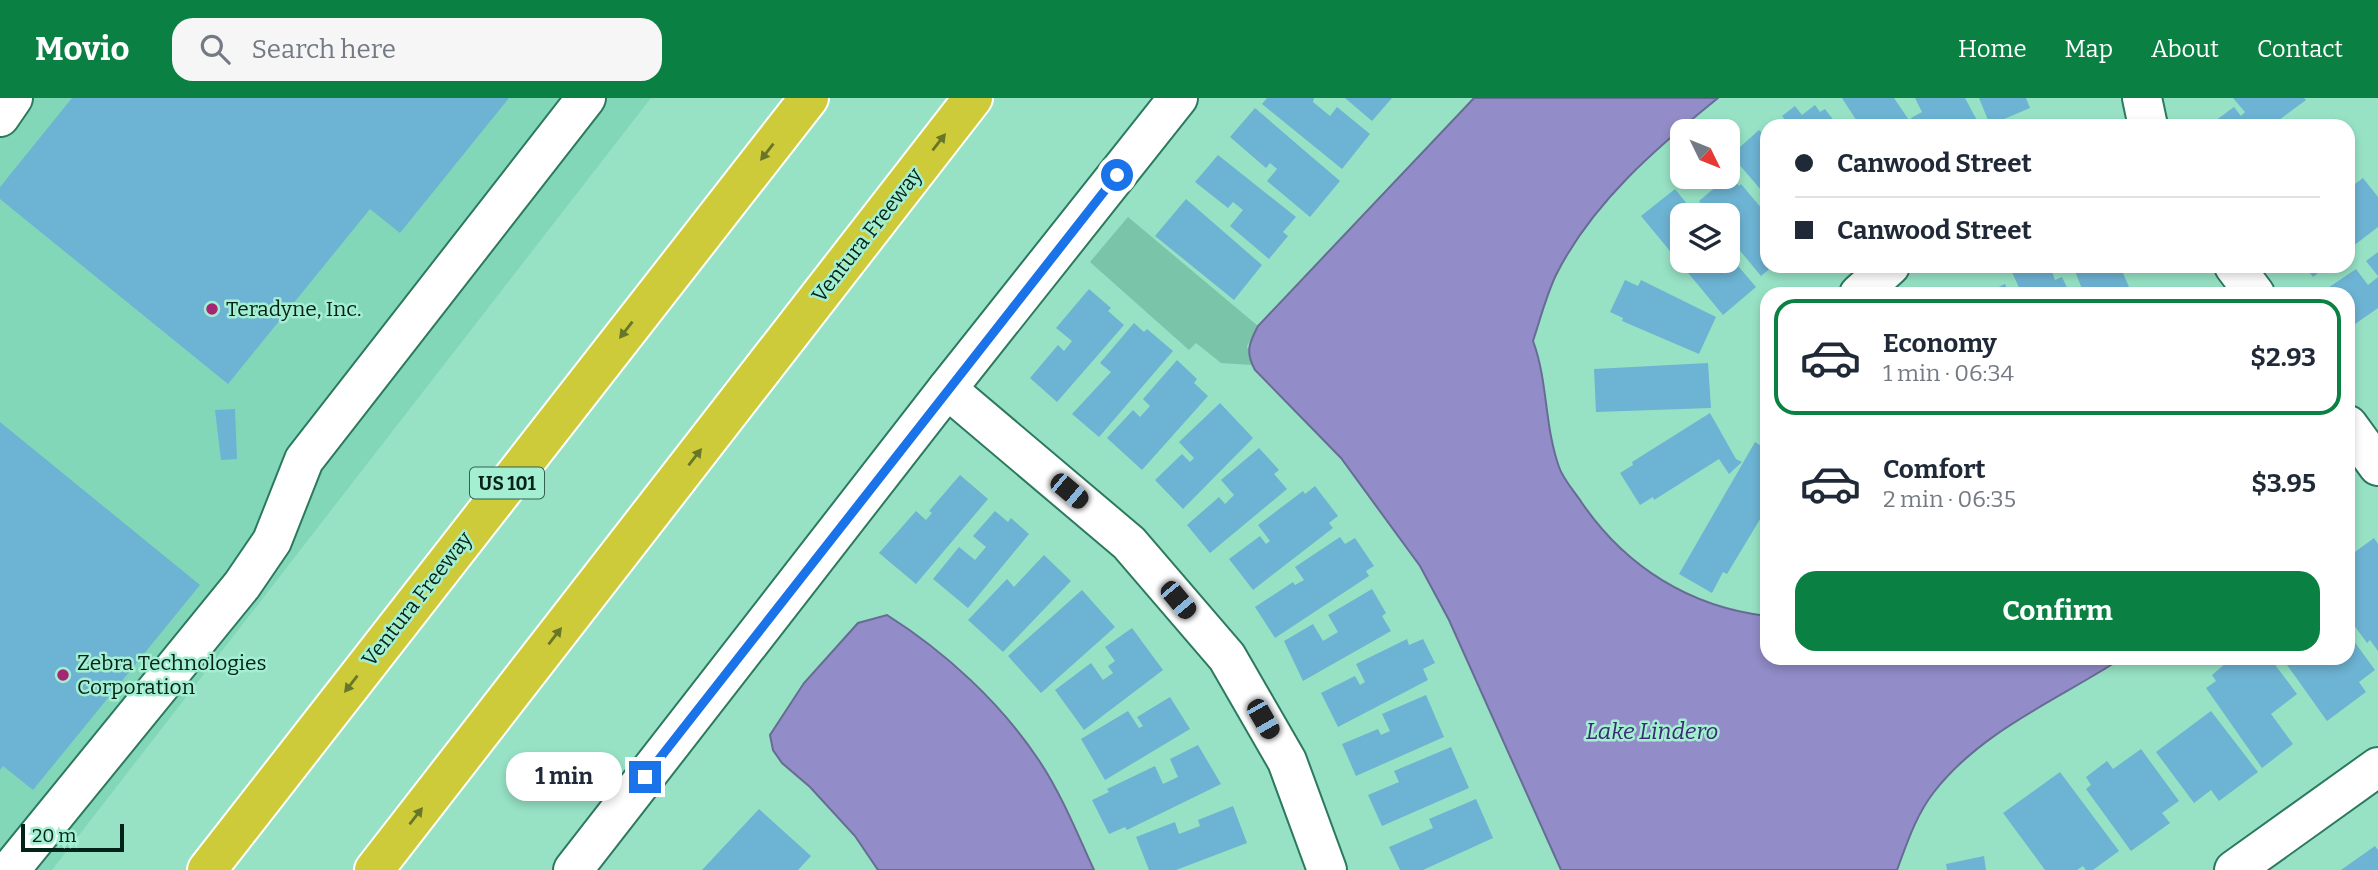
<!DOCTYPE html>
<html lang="en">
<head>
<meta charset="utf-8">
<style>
  :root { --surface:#fff; --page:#f6f6f7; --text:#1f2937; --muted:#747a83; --line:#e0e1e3; --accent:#0b8043 }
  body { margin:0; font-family:Bitter,serif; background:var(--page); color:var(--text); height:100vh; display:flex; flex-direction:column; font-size:26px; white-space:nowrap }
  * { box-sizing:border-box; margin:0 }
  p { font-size:23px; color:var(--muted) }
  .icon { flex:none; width:38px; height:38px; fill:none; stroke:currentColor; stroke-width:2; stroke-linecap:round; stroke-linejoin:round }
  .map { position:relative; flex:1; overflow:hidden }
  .sheet { position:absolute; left:1760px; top:189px; width:595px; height:378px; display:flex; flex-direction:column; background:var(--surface); border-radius:21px; box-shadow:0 4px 10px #0003 }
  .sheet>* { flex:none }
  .top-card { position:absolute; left:1760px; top:21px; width:595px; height:154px; border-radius:21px; box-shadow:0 4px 10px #0003; display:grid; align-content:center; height:154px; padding:0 35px; background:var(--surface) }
  .needle { width:46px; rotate:133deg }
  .controls { position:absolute; left:1670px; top:21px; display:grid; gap:14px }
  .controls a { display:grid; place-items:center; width:70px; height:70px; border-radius:14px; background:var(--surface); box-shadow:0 4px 10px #0003; font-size:35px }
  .scale { position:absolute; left:21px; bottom:18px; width:103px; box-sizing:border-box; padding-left:7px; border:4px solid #032219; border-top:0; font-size:19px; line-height:24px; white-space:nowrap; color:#032219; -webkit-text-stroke:5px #a4efd2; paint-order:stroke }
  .end { position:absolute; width:32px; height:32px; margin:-16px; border:9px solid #1a73e8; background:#fff; box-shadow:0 0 0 4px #fff }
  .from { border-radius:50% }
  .bubble { position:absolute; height:49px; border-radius:21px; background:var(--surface); box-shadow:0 4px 10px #0003; font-size:23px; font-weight:700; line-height:49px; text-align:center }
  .car { position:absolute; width:21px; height:42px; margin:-21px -10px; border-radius:9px; box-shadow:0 0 5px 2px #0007; background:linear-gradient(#222 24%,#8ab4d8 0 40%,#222 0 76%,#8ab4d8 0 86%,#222 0) }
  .top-card b { display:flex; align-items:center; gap:24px; height:66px; font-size:26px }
  .top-card b+b { border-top:2px solid var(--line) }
  .top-card i { width:18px; height:18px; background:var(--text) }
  ul { padding:12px 0 0; list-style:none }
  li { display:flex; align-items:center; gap:21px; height:116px; margin:0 14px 10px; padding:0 21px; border:4px solid transparent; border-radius:21px }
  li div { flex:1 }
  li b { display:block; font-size:26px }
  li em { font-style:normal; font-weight:700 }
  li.current { border-color:var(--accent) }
  li>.icon { width:63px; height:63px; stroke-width:1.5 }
  .cta { display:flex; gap:14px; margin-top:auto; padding:14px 35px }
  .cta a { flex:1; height:80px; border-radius:21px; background:var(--accent); color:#fff; font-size:28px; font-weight:700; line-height:80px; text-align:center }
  header { display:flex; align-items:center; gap:42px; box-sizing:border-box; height:98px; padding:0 35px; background:var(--accent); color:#fff }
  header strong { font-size:33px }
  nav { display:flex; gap:38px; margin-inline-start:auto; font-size:24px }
  .search { width:490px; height:63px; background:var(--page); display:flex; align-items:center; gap:18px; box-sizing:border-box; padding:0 24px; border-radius:21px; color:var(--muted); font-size:26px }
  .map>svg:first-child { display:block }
  .built { fill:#83d7b9 }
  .green { fill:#7ac5a9 }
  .water { fill:#928cc8; stroke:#676c94; stroke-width:2 }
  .building { fill:#6db3d3 }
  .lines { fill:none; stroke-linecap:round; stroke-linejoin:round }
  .minor-casing { stroke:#2d7960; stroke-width:42 }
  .highway-casing { stroke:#fff; stroke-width:42 }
  .minor { stroke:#fff; stroke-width:38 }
  .highway { stroke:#cdcb3a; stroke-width:38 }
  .oneway { fill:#68762a }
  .route { stroke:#1a73e8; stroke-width:9 }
  .poi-dot { fill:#a72674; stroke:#a4efd2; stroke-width:2.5 }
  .labels { text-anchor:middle; stroke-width:5; stroke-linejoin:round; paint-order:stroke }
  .shield { fill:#a4efd2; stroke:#336050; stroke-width:2 }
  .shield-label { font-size:19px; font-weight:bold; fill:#032219 }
  .street-label { font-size:21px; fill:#032219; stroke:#a4efd2 }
  .poi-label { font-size:21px; fill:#032219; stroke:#a4efd2; text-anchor:start }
  .water-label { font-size:23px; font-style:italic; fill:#3a2b73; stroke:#a4efd2 }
</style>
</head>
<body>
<header>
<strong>Movio</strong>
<div class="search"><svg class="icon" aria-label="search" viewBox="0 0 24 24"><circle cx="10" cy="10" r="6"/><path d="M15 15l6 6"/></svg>Search here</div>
<nav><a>Home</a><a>Map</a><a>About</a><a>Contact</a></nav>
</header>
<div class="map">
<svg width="2378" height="772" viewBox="0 0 2378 772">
  <rect width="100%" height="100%" fill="#97e2c5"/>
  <path class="built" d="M0,0H651L52,772H0Z"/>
  <path class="green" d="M1128,119L1258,228L1247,248L1252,267L1221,265L1196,245L1189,252L1090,164Z"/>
  <g class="water">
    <path d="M1474,0H1718C1656,50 1592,105 1556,177C1546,198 1540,222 1533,243C1548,283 1544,326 1559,369C1563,381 1574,393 1582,405C1626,469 1690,509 1767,518L1768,560H2122C2058,602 1982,632 1934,694C1916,717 1907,745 1897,772H1561L1449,522L1420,468L1341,360L1255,272C1245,254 1249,245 1258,228Z"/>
    <path d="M887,517C944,553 1000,604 1038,661C1061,695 1077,735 1094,772H878L855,738L810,689L782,665L773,652L770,637L804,585L858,525Z"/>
  </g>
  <g class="building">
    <path d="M72,0H509L400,135L370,111L228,286L0,101V89Z"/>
    <path d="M1267,0H1314L1313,4L1330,18L1337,9L1370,36L1342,71L1262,6Z"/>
    <path d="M1345,0H1392L1372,23Z"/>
    <path d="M1842,0H1894L1913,28H1860Z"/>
    <path d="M1915,0H1965L1980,28H1915L1911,20L1922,14Z"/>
    <path d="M1979,0H2026L2030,10L1990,27Z"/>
    <path d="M2233,0H2304L2306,2L2271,28H2208L2234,9L2241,18L2245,14Z"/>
    <path d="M1815,7L1820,14L1825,11L1838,28H1790L1782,18L1795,8L1802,17Z"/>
    <path d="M1255,10L1340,83L1310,119L1267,83L1277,71L1270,65L1266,70L1230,39Z"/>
    <path d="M1759,32L1768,41V100L1731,57Z"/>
    <path d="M1218,57L1296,119L1283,134L1288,138L1269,161L1230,128L1243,112L1233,104L1228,110L1195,84Z"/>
    <path d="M1730,77L1739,88L1741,86L1768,118V168H1773L1761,178L1727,137V117H1711L1699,103Z"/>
    <path d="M2363,80L2378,99V129L2348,152V91Z"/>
    <path d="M1675,91L1696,117H1682V163H1727V155L1756,189L1723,217L1641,118Z"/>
    <path d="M1186,101L1262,167L1234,202L1155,138Z"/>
    <path d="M2378,154V178L2366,163Z"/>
    <path d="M2021,168H2050L2055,182L2062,179L2070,196H2022L2011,172Z"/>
    <path d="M2073,168H2120L2132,196H2084Z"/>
    <path d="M2305,168H2327L2313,179Z"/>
    <path d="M2356,171L2368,187L2378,179V210L2348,231V196H2328L2325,192Z"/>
    <path d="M1625,182L1638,188L1641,182L1716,219L1699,256L1622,223L1623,220L1610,214Z"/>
    <path d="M2005,186L2009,196H1984Z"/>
    <path d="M1089,191L1111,210L1108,213L1124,227L1057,304L1030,280L1058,247L1064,253L1072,243L1056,230Z"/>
    <path d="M1134,225L1144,234L1147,231L1173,253L1099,339L1072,316L1111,274L1100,265Z"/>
    <path d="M1177,262L1197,281L1194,285L1208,298L1142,372L1107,340L1133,312L1140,319L1150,308L1143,301Z"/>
    <path d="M1708,265L1711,310L1596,314L1594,271Z"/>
    <path d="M1220,305L1253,340L1183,411L1155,382L1182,356L1190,364L1194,360L1179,344Z"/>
    <path d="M235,311L237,361L221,362L215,312Z"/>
    <path d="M1710,315L1736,361L1742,364L1729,376L1719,361L1654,402L1653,399L1640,407L1620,375L1633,367L1632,364Z"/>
    <path d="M0,324L200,487L33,692L3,668L0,672Z"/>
    <path d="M1755,344L1768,352V408L1727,476L1723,474L1712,495L1679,476Z"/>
    <path d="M1259,350L1279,372L1274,376L1287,391L1210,455L1187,427L1219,399L1225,406L1234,397L1221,382Z"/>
    <path d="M960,377L988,401L916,486L879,455L916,413L926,422L932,415L929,413Z"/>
    <path d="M1315,388L1338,418L1329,425L1333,430L1253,492L1229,461L1260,438L1266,446L1270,443L1258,427L1303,393L1305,396Z"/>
    <path d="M995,413L1008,424L1011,420L1029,436L968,510L933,481L959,449L975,462L986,449L973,438Z"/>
    <path d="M1340,439L1345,446L1355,440L1374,468L1366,473L1369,478L1275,540L1255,509L1293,484L1295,487L1304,482L1295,469Z"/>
    <path d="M2374,440L2378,446V553L2370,542L2367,545L2348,519V459Z"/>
    <path d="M1044,457L1071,483L1003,554L968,522L1007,481L1014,489Z"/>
    <path d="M1372,491L1386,515L1382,518L1391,533L1303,583L1284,543L1313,526L1323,543L1338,534L1328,517Z"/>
    <path d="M1082,492L1115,529L1041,595L1008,558Z"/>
    <path d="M1132,530L1163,572L1084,632L1055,592L1091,565L1103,582L1113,575L1108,568L1115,563L1105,549Z"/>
    <path d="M2348,535L2375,572L2359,584L2366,594L2327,623L2282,560H2348Z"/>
    <path d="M1407,541L1409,547L1423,541L1435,565L1423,571L1428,582L1338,629L1321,595L1355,578L1360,587L1365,584L1356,566Z"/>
    <path d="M2232,560H2270L2297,596L2271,616L2293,646L2262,670L2206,590L2216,583L2212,577Z"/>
    <path d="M1426,597L1444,639L1356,678L1342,646L1378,631L1381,637L1390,633L1382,616Z"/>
    <path d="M1170,599L1190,631L1105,682L1081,641L1128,613L1139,630L1143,628L1137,619Z"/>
    <path d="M2211,613L2258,674L2219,703L2211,692L2194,705L2156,654Z"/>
    <path d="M1198,647L1221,686L1127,732L1125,729L1109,736L1092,702L1109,694L1107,691L1155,668L1163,686L1178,679L1170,661Z"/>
    <path d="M1451,649L1469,690L1382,728L1368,697L1399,684L1394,673Z"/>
    <path d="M2141,651L2179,703L2162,715L2170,725L2131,753L2086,691L2091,687L2086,679L2107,663L2113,671Z"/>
    <path d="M2060,674L2119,753L2093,772H2086L2083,768L2077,772H2045L2003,715Z"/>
    <path d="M1476,701L1493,740L1423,772H1400L1389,749L1433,730L1429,721Z"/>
    <path d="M1233,708L1247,745L1176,772H1149L1136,739L1175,724L1179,736L1200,728L1198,722Z"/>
    <path d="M759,711L811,758L798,772H702Z"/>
    <path d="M2375,748L2378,752V772H2341Z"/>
    <path d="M1984,758L1986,772H1947L1946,766Z"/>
  </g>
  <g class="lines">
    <defs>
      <g id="minor">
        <path d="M2142,0L2148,28"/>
        <path d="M0,19L13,0"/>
        <path d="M2234,168L2255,196"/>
        <path d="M1859,196L1890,168"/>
        <path d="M947,291L1129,445L1227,559L1287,663L1327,772"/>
        <path d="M2348,327L2378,368"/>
        <path d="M10,772L242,487L272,443L304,362L586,0"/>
        <path d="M573,772L947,291L1178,0"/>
        <path d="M2234,772L2378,669"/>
      </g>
      <g id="highway">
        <path d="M207,772L809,0"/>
        <path d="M374,772L973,0"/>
      </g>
    </defs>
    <use href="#minor" class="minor-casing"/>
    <use href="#highway" class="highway-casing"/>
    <use href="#minor" class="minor"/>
    <use href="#highway" class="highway"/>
  </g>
  <defs><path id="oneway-solid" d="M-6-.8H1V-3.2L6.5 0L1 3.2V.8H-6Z" transform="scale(1.75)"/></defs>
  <g class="oneway">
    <use href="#oneway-solid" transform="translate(939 44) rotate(-52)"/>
    <use href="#oneway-solid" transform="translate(767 54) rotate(128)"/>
    <use href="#oneway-solid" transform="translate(626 232) rotate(128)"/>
    <use href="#oneway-solid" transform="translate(695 359) rotate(-52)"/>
    <use href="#oneway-solid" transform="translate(555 538) rotate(-52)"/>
    <use href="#oneway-solid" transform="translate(351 586) rotate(128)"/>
    <use href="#oneway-solid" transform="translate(416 718) rotate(-52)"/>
  </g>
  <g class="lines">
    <path class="route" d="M645,679L1117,77"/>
  </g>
  <g class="poi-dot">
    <circle cx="212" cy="211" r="7"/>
    <circle cx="63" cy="577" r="7"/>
  </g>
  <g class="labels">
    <rect class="shield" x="470" y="369.5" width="74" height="31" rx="5"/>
    <g class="shield-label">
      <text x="507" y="392">US 101</text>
    </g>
    <g class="street-label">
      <text transform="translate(867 137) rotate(-52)" y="7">Ventura Freeway</text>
      <text transform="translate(417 501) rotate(-52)" y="7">Ventura Freeway</text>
    </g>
    <g class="poi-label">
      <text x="226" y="218">Teradyne, Inc.</text>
      <text x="77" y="572">Zebra Technologies<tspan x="77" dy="24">Corporation</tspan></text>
    </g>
    <g class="water-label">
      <text x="1652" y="641">Lake Lindero</text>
    </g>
  </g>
</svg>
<div class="controls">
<a><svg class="needle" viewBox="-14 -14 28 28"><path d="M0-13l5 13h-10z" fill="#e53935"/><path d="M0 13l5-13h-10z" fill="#747a83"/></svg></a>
<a><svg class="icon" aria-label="layers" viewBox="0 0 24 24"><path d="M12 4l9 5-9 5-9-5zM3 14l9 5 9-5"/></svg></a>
</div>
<div class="scale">20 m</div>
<i class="end from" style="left:1117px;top:77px"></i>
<i class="end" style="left:645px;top:679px"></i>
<div class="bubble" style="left:506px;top:654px;width:116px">1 min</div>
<i class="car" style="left:1069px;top:393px;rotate:130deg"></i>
<i class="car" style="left:1178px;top:502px;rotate:140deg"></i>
<i class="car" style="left:1263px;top:621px;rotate:150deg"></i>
<div class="top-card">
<b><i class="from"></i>Canwood Street</b>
<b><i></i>Canwood Street</b>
</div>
<section class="sheet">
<ul>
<li class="current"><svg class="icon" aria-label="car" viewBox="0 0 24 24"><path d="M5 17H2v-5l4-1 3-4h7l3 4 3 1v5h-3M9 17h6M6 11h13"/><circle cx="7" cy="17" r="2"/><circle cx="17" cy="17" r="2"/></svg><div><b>Economy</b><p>1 min · 06:34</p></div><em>$2.93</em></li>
<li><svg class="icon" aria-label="car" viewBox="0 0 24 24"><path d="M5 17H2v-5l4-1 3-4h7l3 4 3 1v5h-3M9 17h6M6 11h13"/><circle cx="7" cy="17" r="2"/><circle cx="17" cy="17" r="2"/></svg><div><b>Comfort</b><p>2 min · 06:35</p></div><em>$3.95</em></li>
</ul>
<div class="cta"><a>Confirm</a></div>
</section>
</div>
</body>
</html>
